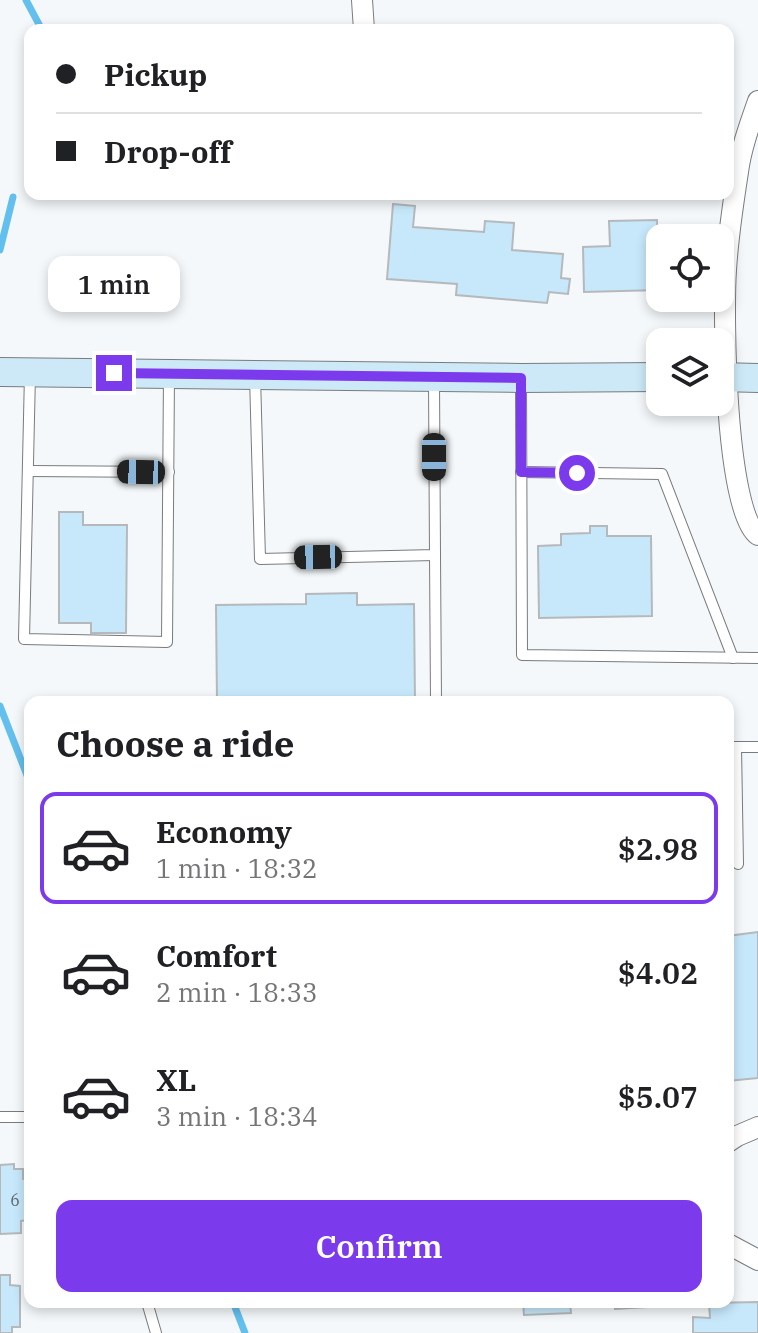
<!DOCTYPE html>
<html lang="en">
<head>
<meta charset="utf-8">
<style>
  :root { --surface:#fff; --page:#f2f2f2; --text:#202124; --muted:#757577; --line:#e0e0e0; --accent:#7c3aed }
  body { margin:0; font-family:"IBM Plex Serif",serif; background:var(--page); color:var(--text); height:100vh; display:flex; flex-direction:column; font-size:30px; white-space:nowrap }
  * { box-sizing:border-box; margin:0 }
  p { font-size:26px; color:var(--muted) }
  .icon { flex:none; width:44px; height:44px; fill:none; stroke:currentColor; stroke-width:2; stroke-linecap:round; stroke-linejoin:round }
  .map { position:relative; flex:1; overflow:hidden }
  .sheet { position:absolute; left:24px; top:696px; width:710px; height:612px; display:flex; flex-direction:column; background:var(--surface); border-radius:16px; box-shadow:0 4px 12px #0003 }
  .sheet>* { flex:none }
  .top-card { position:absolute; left:24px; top:24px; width:710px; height:176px; border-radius:16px; box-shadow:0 4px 12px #0003; display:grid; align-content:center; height:176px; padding:0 32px; background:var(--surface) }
  .buttons { position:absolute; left:646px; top:224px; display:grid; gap:16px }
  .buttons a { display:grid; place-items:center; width:88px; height:88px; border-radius:16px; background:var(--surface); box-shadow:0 4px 12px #0003; font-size:40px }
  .end { position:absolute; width:36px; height:36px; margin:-18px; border:10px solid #7c3aed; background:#fff; box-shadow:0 0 0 4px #fff }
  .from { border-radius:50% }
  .bubble { position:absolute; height:56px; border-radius:16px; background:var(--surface); box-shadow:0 4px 12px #0003; font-size:26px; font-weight:600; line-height:56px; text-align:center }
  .car { position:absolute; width:24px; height:48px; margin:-24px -12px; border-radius:10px; box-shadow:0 0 6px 2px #0007; background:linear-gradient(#222 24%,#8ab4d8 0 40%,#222 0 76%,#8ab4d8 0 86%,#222 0) }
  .top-card b { display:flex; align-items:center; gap:28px; height:76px; font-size:30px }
  .top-card b+b { border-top:2px solid var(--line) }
  .top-card i { width:20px; height:20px; background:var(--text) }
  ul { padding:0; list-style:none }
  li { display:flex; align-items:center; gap:24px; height:112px; margin:0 16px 12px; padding:0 16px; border:4px solid transparent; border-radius:16px }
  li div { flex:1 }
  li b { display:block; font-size:30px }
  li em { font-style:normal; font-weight:600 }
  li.selected { border-color:var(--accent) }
  li>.icon { width:72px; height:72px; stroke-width:1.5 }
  h2 { padding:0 32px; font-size:36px; line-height:96px }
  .cta { display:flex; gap:16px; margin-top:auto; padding:16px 32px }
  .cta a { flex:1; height:92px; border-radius:16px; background:var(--accent); color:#fff; font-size:32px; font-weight:600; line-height:92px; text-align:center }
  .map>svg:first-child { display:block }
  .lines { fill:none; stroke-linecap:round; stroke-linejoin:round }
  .stream { stroke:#63bfed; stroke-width:7 }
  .building { fill:#c7e8fb; stroke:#b5b9bb; stroke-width:2 }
  .service-casing { stroke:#797c7e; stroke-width:12 }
  .minor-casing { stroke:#797c7e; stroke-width:22 }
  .secondary-casing { stroke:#797c7e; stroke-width:30 }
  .service { stroke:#fff; stroke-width:10 }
  .minor { stroke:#fff; stroke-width:20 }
  .secondary { stroke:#cde9f7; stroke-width:28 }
  .route { stroke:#7c3aed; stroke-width:10 }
  .labels { text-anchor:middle; stroke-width:8; stroke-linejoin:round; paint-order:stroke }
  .number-label { font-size:16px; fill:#5c666b }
</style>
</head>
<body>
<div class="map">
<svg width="758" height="1333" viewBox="0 0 758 1333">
  <rect width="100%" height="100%" fill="#f4f8fa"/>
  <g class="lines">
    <g class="stream">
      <path d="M26,0L42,30"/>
      <path d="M0,250L13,197"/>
      <path d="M0,706L30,783"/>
      <path d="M233,1302L245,1333"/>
    </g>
  </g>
  <g class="building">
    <path d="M393,204L415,206L413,227L484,232L485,221L514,223L512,250L563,254L561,278L570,279L568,294L549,292L547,303L456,295L457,284L387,279Z"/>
    <path d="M657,220L659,290L584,292L583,247L610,246L609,221Z"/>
    <path d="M59,512H83V525H127L126,633H91V623H59Z"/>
    <path d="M590,526H607V536H651L652,616L539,618L538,546L561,545V534L590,533Z"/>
    <path d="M357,593V605L414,604L415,702H217L216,605L306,604V594Z"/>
    <path d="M758,932V1078L728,1081V936Z"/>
    <path d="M14,1164V1169H23V1179H30V1220L21,1221V1233L0,1234V1165Z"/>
    <path d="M0,1275H10V1285L20,1286V1327H12V1333H0Z"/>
    <path d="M523,1302H570L571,1313L524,1315Z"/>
    <path d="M615,1302H664V1306L615,1309Z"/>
    <path d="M758,1302V1333H693V1317L710,1318L709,1303Z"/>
  </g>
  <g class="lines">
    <defs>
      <g id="service">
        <path d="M30,374L24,639L167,642L169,374"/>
        <path d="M255,376L260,559L435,555L434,380"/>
        <path d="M521,380L522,655L758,658"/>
        <path d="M28,471L169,472"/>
        <path d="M521,472L662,474L733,658"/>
        <path d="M435,555L436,702"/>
        <path d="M728,747H758"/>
        <path d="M736,747L738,864"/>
        <path d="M0,1117H30"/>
        <path d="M147,1302L156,1333"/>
      </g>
      <g id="minor">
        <path d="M362,0L364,30"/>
        <path d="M758,101C750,124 741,148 738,172C733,204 728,237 726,270C723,313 725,512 758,535"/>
        <path d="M728,1142L737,1136L758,1127"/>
        <path d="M728,1244L758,1260"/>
      </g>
      <g id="secondary">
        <path d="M0,372L521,378L660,377"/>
        <path d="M720,377L758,378"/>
      </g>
    </defs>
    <use href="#service" class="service-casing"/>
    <use href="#minor" class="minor-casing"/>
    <use href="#secondary" class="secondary-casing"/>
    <use href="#service" class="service"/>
    <use href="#minor" class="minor"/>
    <use href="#secondary" class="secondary"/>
  </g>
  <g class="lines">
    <path class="route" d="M114,373L521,378V472L577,473"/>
  </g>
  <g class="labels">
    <g class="number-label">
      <text x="15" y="1206">6</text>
    </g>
  </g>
</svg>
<div class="buttons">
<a><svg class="icon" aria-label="locate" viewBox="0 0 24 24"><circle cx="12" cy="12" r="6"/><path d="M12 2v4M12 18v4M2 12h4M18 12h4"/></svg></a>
<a><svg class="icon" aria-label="layers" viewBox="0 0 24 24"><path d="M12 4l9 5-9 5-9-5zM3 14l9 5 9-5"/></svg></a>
</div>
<i class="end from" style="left:577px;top:473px"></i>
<i class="end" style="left:114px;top:373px"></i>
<div class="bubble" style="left:48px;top:256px;width:132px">1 min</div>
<i class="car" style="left:434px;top:457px;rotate:180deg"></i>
<i class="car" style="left:141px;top:472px;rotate:271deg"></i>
<i class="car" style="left:318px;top:557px;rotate:269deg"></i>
<div class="top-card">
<b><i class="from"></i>Pickup</b>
<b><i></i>Drop-off</b>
</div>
<section class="sheet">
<h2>Choose a ride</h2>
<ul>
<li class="selected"><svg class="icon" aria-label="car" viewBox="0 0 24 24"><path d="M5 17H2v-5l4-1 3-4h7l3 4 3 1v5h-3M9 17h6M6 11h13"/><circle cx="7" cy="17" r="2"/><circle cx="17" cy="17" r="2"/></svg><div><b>Economy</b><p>1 min · 18:32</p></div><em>$2.98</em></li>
<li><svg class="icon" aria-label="car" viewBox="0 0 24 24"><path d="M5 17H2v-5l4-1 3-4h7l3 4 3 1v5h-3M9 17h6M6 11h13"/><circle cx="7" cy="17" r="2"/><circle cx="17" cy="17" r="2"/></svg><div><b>Comfort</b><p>2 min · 18:33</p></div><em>$4.02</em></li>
<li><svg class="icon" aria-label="car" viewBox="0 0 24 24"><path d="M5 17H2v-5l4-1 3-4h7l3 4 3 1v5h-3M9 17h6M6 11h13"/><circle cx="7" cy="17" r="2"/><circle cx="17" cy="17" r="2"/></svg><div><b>XL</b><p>3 min · 18:34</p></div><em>$5.07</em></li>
</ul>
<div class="cta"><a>Confirm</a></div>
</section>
</div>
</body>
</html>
